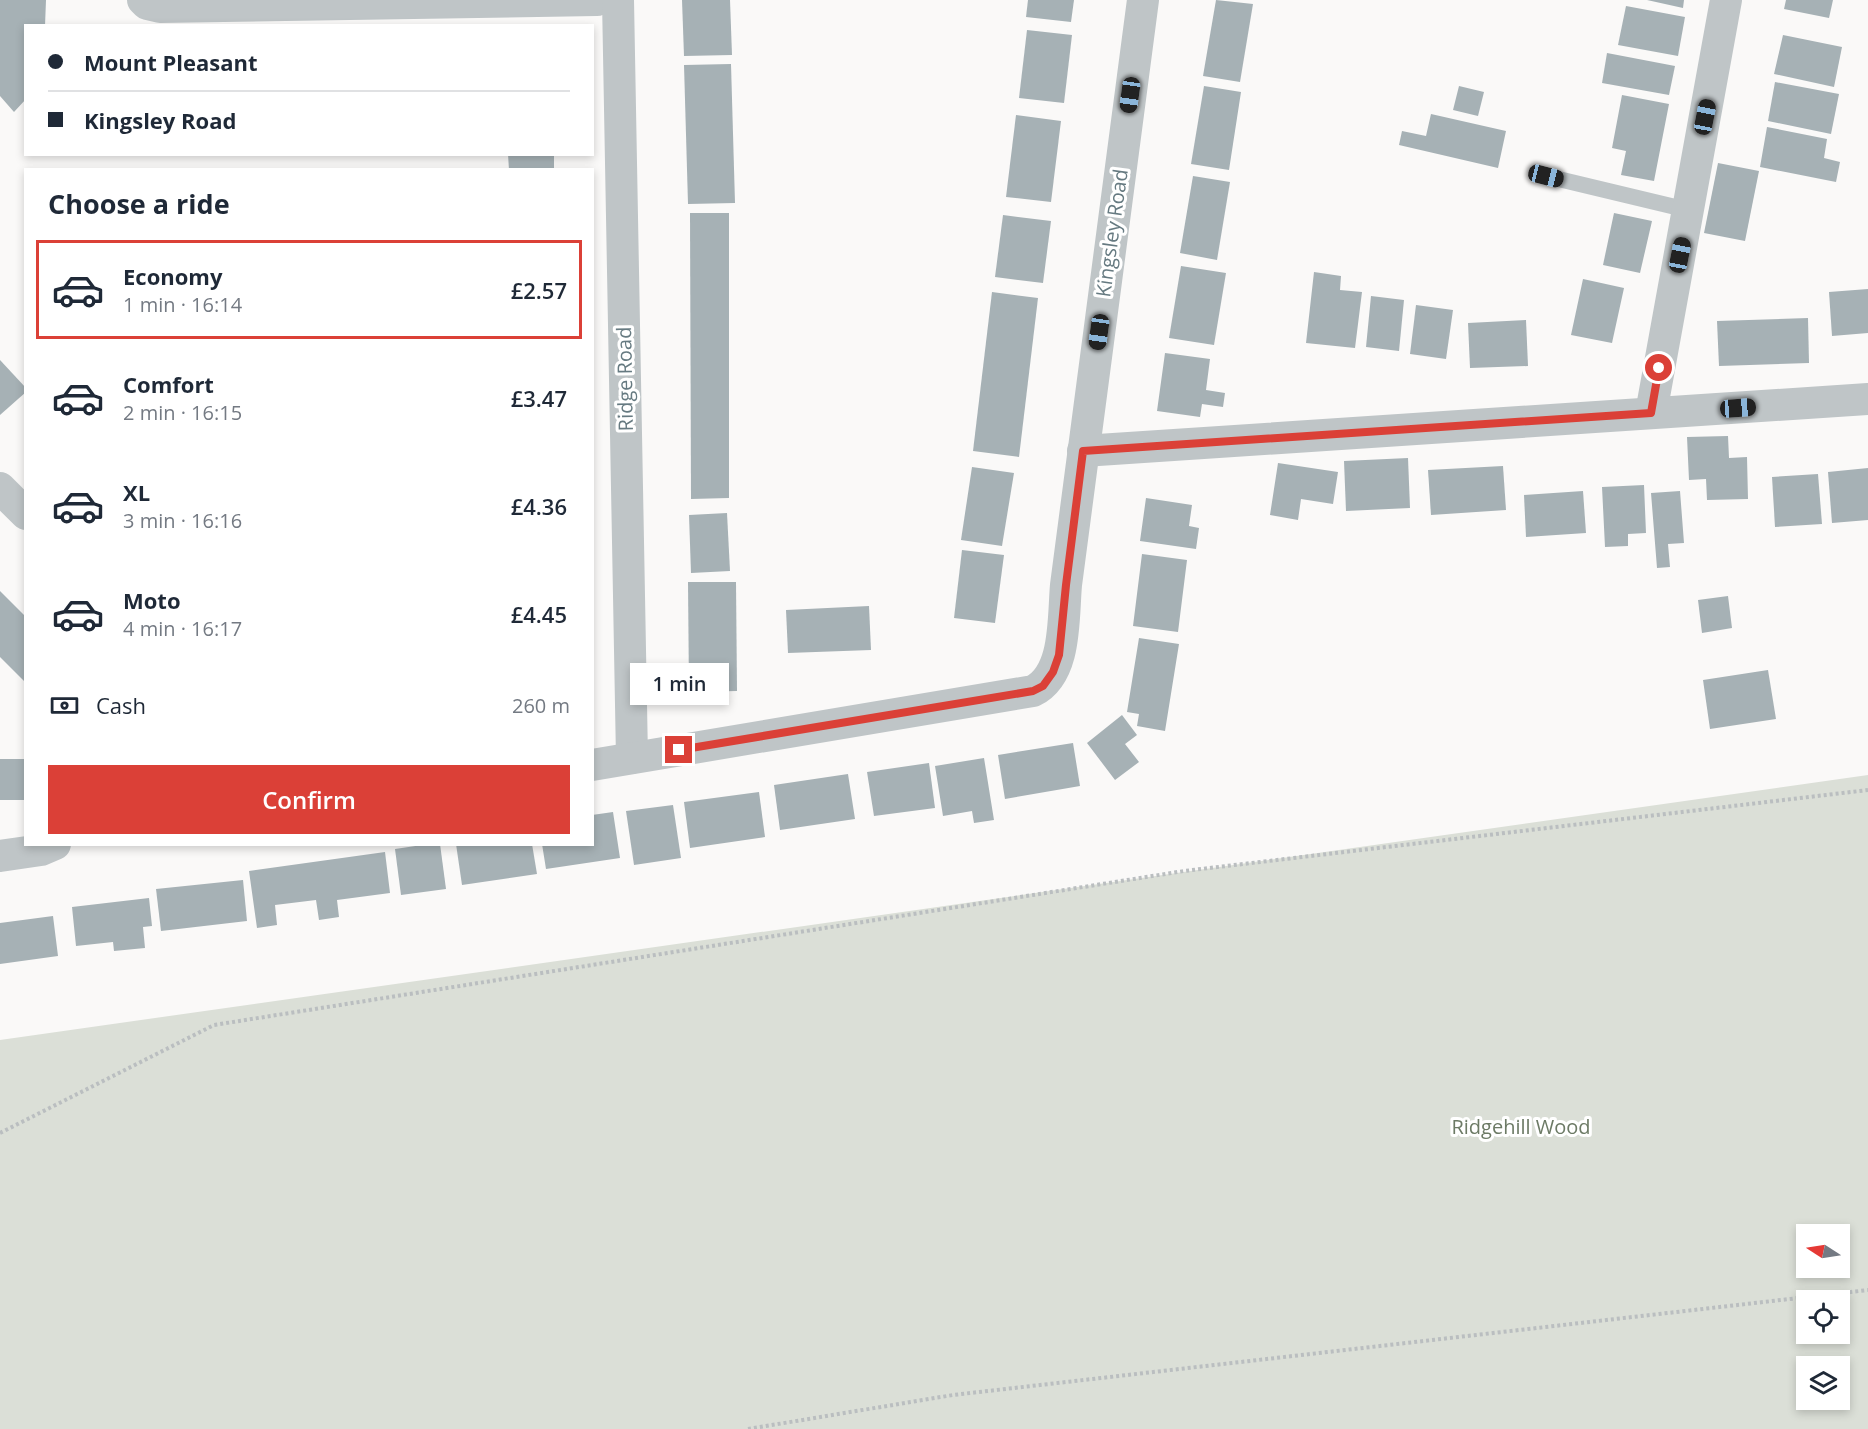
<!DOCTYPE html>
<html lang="en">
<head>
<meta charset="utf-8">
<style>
  :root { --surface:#fff; --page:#f6f6f7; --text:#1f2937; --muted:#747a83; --line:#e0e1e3; --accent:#db4037 }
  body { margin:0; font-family:"Open Sans",sans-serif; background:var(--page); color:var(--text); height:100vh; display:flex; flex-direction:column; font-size:22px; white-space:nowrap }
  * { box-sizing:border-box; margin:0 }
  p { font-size:20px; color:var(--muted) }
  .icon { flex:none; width:33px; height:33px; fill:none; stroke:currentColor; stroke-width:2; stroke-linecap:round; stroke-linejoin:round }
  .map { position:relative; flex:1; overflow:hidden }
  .sheet { position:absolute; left:24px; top:168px; width:570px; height:678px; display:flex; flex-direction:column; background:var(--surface); border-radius:0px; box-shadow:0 3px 9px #0003 }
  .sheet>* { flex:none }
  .banner { position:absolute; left:24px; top:24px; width:570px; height:132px; border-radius:0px; box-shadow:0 3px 9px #0003; display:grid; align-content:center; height:132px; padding:0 24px; background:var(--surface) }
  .needle { width:39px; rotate:282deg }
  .fabs { position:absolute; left:1796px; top:1224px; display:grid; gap:12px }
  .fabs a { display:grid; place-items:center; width:54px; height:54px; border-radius:0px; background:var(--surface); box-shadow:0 3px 9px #0003; font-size:30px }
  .end { position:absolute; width:27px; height:27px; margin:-14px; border:8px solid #db4037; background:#fff; box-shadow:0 0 0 3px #fff }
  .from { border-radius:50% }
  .bubble { position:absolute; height:42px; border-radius:0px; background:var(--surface); box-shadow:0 3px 9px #0003; font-size:20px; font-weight:600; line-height:42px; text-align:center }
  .car { position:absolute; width:18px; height:36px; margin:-18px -9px; border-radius:8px; box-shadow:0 0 4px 2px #0007; background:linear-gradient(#222 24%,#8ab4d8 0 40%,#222 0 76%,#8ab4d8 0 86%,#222 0) }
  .banner b { display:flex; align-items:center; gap:21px; height:57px; font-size:22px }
  .banner b+b { border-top:2px solid var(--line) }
  .banner i { width:15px; height:15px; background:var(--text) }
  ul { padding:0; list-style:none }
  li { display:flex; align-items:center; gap:18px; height:99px; margin:0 12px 9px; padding:0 12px; border:3px solid transparent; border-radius:0px }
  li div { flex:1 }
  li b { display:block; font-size:22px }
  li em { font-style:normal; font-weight:600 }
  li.selected { border-color:var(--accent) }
  li>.icon { width:54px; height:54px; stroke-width:1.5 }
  h2 { padding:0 24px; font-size:27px; line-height:72px }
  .pay { display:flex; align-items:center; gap:15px; height:66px; padding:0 24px; font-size:22px }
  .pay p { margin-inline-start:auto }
  .button { display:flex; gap:12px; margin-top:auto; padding:12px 24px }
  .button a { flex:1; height:69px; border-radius:0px; background:var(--accent); color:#fff; font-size:24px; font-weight:600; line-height:69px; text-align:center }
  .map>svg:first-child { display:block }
  .green { fill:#dbdfd7; fill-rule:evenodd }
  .building { fill:#a6b1b5 }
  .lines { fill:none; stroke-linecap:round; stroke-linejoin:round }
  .path { stroke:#babec0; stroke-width:4; stroke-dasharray:3 3; stroke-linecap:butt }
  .lane { stroke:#bfc5c7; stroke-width:16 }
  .street { stroke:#bfc5c7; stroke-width:32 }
  .route { stroke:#db4037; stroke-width:8 }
  .labels { text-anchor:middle; stroke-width:6; stroke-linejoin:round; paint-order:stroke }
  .street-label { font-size:20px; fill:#667a81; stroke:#fff }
  .park-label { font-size:20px; fill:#6c7a65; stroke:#fff }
</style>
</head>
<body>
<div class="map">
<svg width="1868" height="1429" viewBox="0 0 1868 1429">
  <rect width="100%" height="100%" fill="#faf9f8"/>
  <path class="green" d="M1868,775V1429H0V1040ZM1806,1234H1839V1268H1806ZM1806,1300H1839V1334H1806ZM1806,1366H1839V1400H1806Z"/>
  <g class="building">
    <path d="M0,0H46L45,26H26V99L14,112L0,96Z"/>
    <path d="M682,0H730L732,55L684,56Z"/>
    <path d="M1028,0H1074L1071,22L1026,17Z"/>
    <path d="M1216,0L1253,4L1240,82L1203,76Z"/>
    <path d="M1647,0H1684L1683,8Z"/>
    <path d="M1786,0H1833L1829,18L1784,9Z"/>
    <path d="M1626,6L1685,17L1678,56L1618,45Z"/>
    <path d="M1027,30L1072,35L1064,103L1019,98Z"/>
    <path d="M1783,35L1842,47L1834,87L1774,74Z"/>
    <path d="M1607,53L1675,66L1669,95L1602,83Z"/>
    <path d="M731,64L735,203L688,204L684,65Z"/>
    <path d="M1775,82L1839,94L1831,134L1768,121Z"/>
    <path d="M1204,86L1241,92L1229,170L1191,164Z"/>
    <path d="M1459,86L1484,92L1478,116L1453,110Z"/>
    <path d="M1622,95L1669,104L1654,181L1621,175L1626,151L1612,148Z"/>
    <path d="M1431,114L1506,131L1498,168L1399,145L1402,131L1426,136Z"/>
    <path d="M1016,115L1061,121L1051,202L1006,197Z"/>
    <path d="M1767,127L1827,139L1824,158L1840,162L1836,182L1760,167Z"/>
    <path d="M508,154H554V170H509Z"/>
    <path d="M1718,163L1759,171L1745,241L1704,233Z"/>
    <path d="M1193,176L1230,182L1217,260L1180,253Z"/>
    <path d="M690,213H729V498L691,499Z"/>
    <path d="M1614,213L1652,221L1640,273L1603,265Z"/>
    <path d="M1003,215L1051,221L1043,283L995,277Z"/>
    <path d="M1181,266L1226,273L1214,345L1169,338Z"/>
    <path d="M1314,272L1341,276L1340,290L1362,292L1355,348L1306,343Z"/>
    <path d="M1583,279L1624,288L1612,343L1571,335Z"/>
    <path d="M1868,289V333L1832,336L1829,292Z"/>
    <path d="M992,292L1038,298L1019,457L973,451Z"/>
    <path d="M1371,296L1404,300L1399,351L1366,347Z"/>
    <path d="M1416,305L1453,310L1446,359L1410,354Z"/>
    <path d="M1808,318L1809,363L1719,366L1717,321Z"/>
    <path d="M1526,320L1528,366L1470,368L1468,323Z"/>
    <path d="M1165,353L1210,359L1206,390L1225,393L1223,407L1202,404L1200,417L1157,411Z"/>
    <path d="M0,360L26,388V392L0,415Z"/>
    <path d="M1728,436L1729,458L1747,457L1748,499L1707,500L1706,479L1689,480L1687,437Z"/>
    <path d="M1408,458L1410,508L1346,511L1344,461Z"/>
    <path d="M1278,463L1338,472L1333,504L1301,499L1298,520L1270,515Z"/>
    <path d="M1503,466L1506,510L1431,515L1428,470Z"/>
    <path d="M972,467L1014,473L1002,546L961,540Z"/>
    <path d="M1868,468V520L1832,523L1828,472Z"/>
    <path d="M1818,474L1822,524L1775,527L1772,477Z"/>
    <path d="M1644,485L1646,533L1628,534V546L1605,547L1602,487Z"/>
    <path d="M1583,491L1586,533L1526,537L1524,495Z"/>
    <path d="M1680,491L1684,543L1668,544L1670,567L1657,568L1651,493Z"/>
    <path d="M1146,498L1192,505L1189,526L1199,528L1196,549L1140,541Z"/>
    <path d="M727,513L730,571L691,573L689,515Z"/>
    <path d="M962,550L1004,555L995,623L954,618Z"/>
    <path d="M1142,554L1187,560L1178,632L1133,626Z"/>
    <path d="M688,582H736L737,691L689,692Z"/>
    <path d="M0,591L26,617V683L0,657Z"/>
    <path d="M1728,596L1732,628L1702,633L1698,600Z"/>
    <path d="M869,606L871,650L788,653L786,610Z"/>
    <path d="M1139,638L1179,644L1165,731L1137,726L1139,714L1127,712Z"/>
    <path d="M1768,670L1776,719L1710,729L1703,680Z"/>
    <path d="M1122,715L1137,735L1125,744L1139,762L1115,780L1087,743Z"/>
    <path d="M1073,743L1080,786L1005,799L998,755Z"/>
    <path d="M984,758L994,820L974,823L972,811L943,816L935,766Z"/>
    <rect x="0" y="759" width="26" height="41"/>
    <path d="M929,763L935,808L874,816L867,772Z"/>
    <path d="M848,774L855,819L780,830L774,785Z"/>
    <path d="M759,792L765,837L690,848L684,802Z"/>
    <path d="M673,805L681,858L634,865L626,811Z"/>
    <path d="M613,812L620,858L546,869L542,844H592V815Z"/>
    <path d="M429,844H440L446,889L401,895L395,849Z"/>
    <path d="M456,844H532L537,874L462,885Z"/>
    <path d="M385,852L390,893L337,900L339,917L319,920L316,900L275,905L277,925L257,928L249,871Z"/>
    <path d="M243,880L247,921L161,931L156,889Z"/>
    <path d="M149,898L152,926L143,927L145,948L114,951L113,942L76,946L72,907Z"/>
    <path d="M53,916L58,956L0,964V923Z"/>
  </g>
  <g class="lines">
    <g class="path">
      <path d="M0,1133L214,1025L1184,871L1868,790"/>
      <path d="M748,1429L953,1395L1868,1290"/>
    </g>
    <path class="lane" d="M1546,176L1688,210"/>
    <g class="street">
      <path d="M143,0L147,4L160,7L597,0"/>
      <path d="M618,0L632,758"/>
      <path d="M1651,413L1726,0"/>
      <path d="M1083,451L1868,399"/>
      <path d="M0,488L26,514"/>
      <path d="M592,765L1033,691C1067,674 1063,618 1066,585L1143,0"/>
      <path d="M0,856L41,850L55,844"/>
    </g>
  </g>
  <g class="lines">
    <path class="route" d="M679,750L1033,691L1043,686L1053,672L1059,655L1066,585L1083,451L1651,413L1659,368"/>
  </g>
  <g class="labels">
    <g class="street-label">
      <text transform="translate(1112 233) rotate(-82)" y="7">Kingsley Road</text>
      <text transform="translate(625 379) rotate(-91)" y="7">Ridge Road</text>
    </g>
    <g class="park-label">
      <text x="1521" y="1134">Ridgehill Wood</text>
    </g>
  </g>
</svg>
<div class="fabs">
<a><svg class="needle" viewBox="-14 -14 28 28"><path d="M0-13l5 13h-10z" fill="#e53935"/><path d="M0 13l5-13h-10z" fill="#747a83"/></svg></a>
<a><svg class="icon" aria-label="locate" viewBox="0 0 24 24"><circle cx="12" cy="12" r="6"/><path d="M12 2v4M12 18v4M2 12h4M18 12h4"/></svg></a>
<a><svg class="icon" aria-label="layers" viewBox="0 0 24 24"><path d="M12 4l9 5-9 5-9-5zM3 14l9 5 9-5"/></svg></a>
</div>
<i class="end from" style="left:1659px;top:368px"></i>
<i class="end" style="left:679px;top:750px"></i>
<div class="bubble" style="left:630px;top:663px;width:99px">1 min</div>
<i class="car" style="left:1130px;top:95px;rotate:188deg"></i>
<i class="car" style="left:1705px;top:117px;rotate:11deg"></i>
<i class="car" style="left:1546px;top:176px;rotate:104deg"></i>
<i class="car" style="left:1680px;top:255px;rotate:11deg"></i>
<i class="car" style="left:1099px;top:332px;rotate:188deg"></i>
<i class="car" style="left:1738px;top:408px;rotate:86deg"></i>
<div class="banner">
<b><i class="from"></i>Mount Pleasant</b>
<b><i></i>Kingsley Road</b>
</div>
<section class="sheet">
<h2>Choose a ride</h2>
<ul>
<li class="selected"><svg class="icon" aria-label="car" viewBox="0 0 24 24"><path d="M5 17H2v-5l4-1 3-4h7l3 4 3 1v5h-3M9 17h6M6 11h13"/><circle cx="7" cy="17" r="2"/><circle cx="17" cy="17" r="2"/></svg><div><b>Economy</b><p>1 min · 16:14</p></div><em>£2.57</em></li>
<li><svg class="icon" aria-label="car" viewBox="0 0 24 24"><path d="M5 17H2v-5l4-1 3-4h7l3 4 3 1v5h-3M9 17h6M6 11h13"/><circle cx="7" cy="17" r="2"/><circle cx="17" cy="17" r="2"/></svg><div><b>Comfort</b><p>2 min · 16:15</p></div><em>£3.47</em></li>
<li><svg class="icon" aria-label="car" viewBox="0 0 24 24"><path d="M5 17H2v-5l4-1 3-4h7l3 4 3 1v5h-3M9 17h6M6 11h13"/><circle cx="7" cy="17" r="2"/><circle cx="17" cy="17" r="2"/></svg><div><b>XL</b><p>3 min · 16:16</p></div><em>£4.36</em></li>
<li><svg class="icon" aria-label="car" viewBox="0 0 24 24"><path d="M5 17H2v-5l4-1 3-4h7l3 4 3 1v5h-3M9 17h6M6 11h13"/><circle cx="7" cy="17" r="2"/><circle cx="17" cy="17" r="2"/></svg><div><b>Moto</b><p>4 min · 16:17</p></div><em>£4.45</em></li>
</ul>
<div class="pay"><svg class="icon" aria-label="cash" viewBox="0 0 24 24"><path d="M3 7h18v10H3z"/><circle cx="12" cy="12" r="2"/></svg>Cash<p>260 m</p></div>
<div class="button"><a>Confirm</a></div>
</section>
</div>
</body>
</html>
